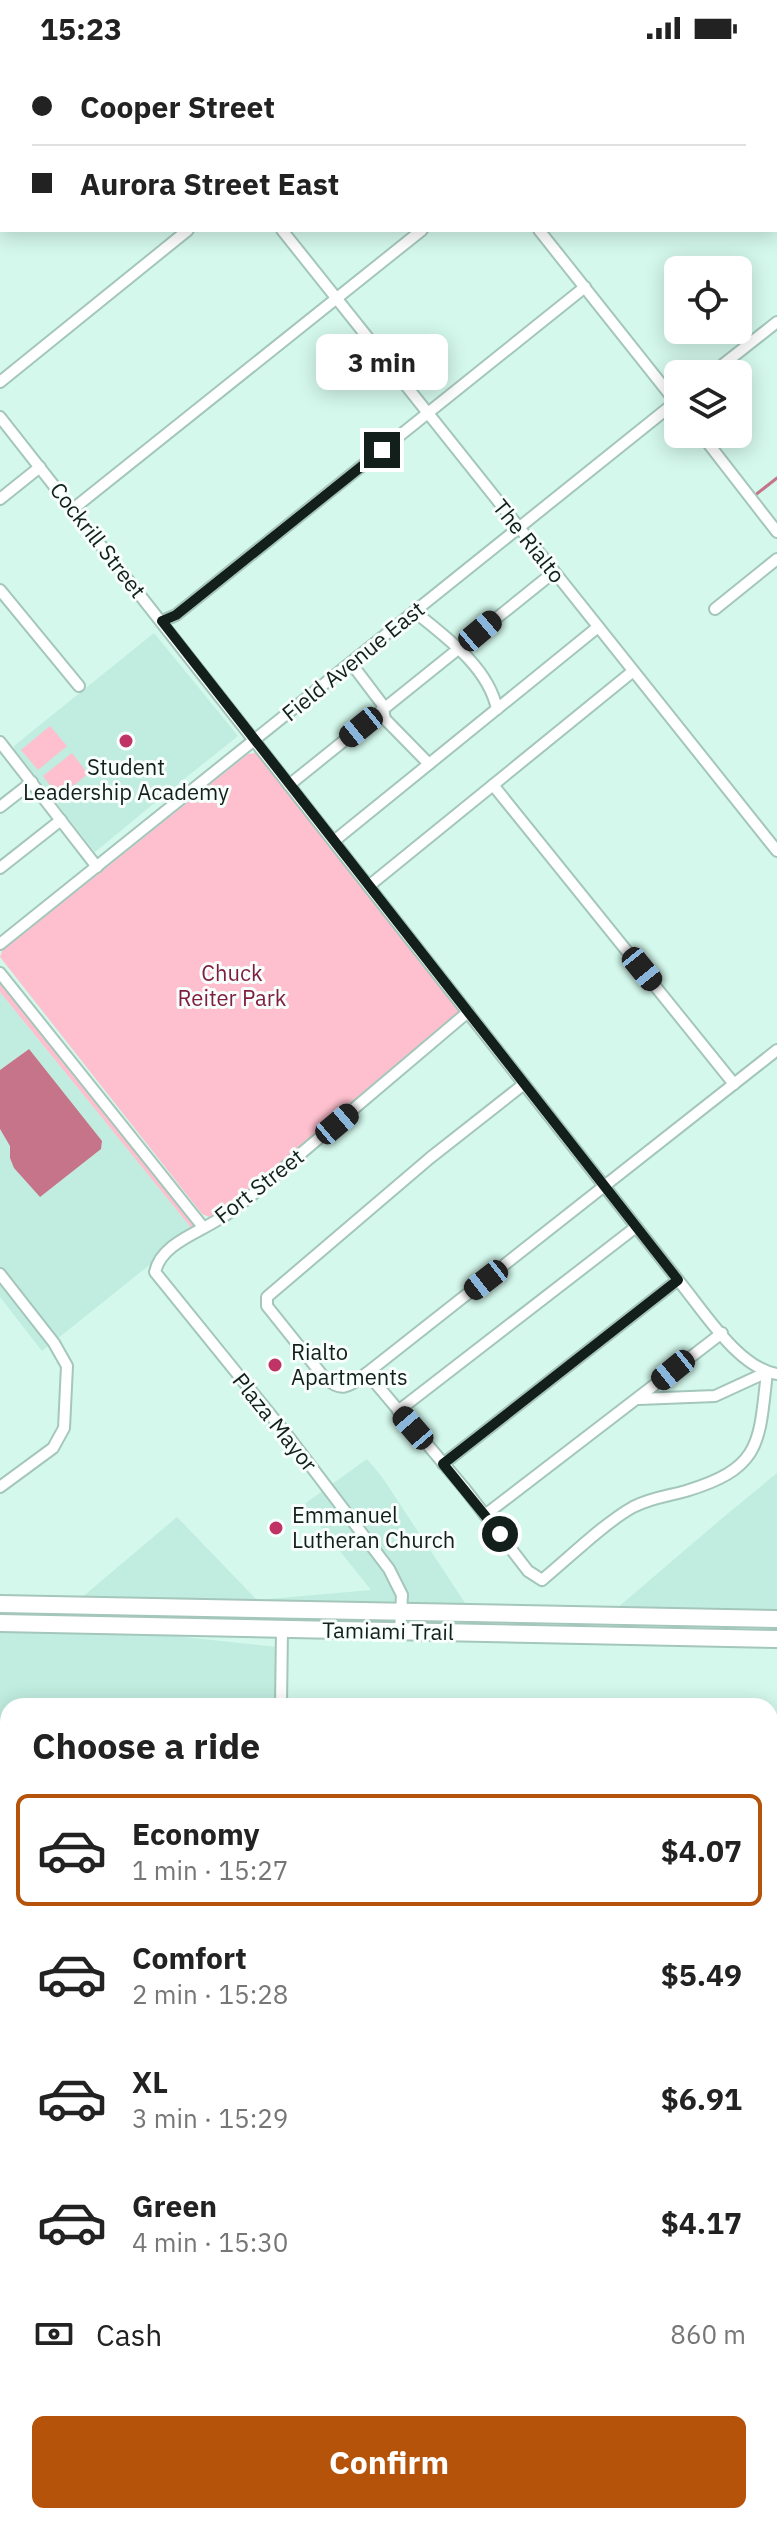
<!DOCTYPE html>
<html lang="en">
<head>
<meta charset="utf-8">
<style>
  :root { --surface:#fff; --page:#f2f2f2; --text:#222; --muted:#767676; --line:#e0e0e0; --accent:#b45309 }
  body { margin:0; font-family:"IBM Plex Sans",sans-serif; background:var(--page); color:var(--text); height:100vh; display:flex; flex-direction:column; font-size:30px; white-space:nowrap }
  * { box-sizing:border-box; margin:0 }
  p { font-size:26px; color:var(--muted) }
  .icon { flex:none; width:44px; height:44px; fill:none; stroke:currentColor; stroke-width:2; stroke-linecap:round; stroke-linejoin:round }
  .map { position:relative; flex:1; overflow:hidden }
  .drawer { position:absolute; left:0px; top:1642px; width:778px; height:826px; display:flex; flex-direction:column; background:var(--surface); border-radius:24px 24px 0 0; box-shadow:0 4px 20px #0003 }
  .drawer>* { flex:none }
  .top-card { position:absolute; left:0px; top:0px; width:778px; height:176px; box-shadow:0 4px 20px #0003; display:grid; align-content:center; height:176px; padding:0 32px; background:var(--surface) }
  .buttons { position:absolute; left:664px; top:200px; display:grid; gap:16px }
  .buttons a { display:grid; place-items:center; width:88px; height:88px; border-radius:12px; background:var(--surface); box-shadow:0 4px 20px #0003; font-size:40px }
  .end { position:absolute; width:36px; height:36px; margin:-18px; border:10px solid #121f1b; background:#fff; box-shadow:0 0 0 4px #fff }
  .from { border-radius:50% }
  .bubble { position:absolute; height:56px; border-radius:12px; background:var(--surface); box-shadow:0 4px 20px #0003; font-size:26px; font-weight:700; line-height:56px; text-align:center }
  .car { position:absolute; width:24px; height:48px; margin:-24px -12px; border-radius:10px; box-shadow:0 0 6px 2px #0007; background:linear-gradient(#222 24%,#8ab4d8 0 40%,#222 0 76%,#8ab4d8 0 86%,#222 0) }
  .top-card b { display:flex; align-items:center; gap:28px; height:76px; font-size:30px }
  .top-card b+b { border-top:2px solid var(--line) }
  .top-card i { width:20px; height:20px; background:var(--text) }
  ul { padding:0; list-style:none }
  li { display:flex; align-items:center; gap:24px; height:112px; margin:0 16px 12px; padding:0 16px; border:4px solid transparent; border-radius:12px }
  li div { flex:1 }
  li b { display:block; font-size:30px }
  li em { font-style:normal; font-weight:700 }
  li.on { border-color:var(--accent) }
  li>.icon { width:72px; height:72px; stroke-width:1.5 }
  h2 { padding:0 32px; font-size:36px; line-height:96px }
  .pay { display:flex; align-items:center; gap:20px; height:88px; padding:0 32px; font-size:30px }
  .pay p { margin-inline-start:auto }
  .action { display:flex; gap:16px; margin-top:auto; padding:16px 32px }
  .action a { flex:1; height:92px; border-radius:12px; background:var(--accent); color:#fff; font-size:32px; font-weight:700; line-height:92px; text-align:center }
  .status { display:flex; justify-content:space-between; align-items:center; height:56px; padding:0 40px; background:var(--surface); direction:ltr }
  .status svg { height:22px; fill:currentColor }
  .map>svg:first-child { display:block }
  .built { fill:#c0eddf }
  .grass { fill:url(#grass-dots) }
  .green { fill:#fec0ce }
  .water { fill:#c67489 }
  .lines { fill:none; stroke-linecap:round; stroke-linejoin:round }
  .stream { stroke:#c67489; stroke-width:3 }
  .street-casing { stroke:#a4c6bb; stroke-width:14 }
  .secondary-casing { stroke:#a4c6bb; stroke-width:18 }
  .primary-casing { stroke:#a4c6bb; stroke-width:20 }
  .street { stroke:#fff; stroke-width:10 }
  .secondary { stroke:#fff; stroke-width:14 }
  .primary { stroke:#fff; stroke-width:16 }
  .route { stroke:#121f1b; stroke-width:10 }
  .poi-dot { fill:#c03465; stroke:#f7fefb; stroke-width:3 }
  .labels { text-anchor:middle; stroke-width:6; stroke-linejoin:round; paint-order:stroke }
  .street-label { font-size:22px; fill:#121f1b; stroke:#f7fefb }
  .poi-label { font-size:22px; fill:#121f1b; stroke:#f7fefb; text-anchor:start }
  .park-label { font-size:22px; fill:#7f1c40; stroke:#f7fefb }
</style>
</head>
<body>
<div class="status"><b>15:23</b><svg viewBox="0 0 49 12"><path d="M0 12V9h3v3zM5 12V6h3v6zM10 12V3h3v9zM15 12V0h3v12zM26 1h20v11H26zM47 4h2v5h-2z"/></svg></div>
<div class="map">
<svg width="777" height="2467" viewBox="0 0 777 2467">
  <defs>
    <pattern id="grass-dots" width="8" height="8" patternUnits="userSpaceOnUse" patternTransform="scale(2)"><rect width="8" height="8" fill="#fec0ce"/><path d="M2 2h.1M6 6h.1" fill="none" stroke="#d9a5b0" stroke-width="1.8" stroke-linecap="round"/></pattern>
  </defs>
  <rect width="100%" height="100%" fill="#d4f8ec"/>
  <g class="built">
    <path d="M0,0H88L2,2L0,71Z"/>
    <path d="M154,577L238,680L179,727L174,738L163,740L95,796L15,694L14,690Z"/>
    <path d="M0,936L193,1174L42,1295L0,1241V1074L5,1079L10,1090V1102L28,993L0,1014Z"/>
    <path d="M367,1403L382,1421L467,1550L80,1543L177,1461L257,1544L371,1534L303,1449Z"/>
    <path d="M777,1417V1555L616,1553L720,1464Z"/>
    <path d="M0,1573L157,1578L277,1591L276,1650H8V1695H0Z"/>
  </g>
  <rect class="grass" x="0" y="1781" width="8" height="167"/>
  <g class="green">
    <path d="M50,670L67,690L38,714L21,694Z"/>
    <path d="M72,697L88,718L59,741L43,720Z"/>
    <path d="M255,697L266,703L459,952L457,963L231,1150L209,1161L202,1158L0,901L2,895L248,698Z"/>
    <path d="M0,913L204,1165L193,1174L0,936Z"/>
  </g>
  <g class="water">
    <path d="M29,993L102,1085L101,1093L40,1141L14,1112L10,1102V1090L0,1073V1014Z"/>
    <path d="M257,2460H347L345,2467H256Z"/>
  </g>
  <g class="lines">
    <path class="stream" d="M754,440L777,422"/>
    <defs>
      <g id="street">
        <path d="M144,0L146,2"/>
        <path d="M401,0L402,2"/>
        <path d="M657,0L658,2"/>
        <path d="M776,152L777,153"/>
        <path d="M282,174L777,795"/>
        <path d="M539,174L678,349"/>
        <path d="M711,318L777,266"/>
        <path d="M0,326L188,174"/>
        <path d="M0,361L678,1224C703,1254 738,1312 777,1318"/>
        <path d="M701,378L777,476"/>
        <path d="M0,443L40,411"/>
        <path d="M73,453L422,174"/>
        <path d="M0,534L79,630"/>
        <path d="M715,553L777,503"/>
        <path d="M415,556C447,582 488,611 497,653"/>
        <path d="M162,565L176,559L585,231"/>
        <path d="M351,607L382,648L385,663L429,708"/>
        <path d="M0,686L97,811"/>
        <path d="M289,729L554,516"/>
        <path d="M493,729L734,1028"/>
        <path d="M0,751L32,726"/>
        <path d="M334,785L598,571"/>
        <path d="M0,812L61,764"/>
        <path d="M370,829L632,616"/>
        <path d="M0,888L678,344"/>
        <path d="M0,917L203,1171"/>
        <path d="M524,1028L430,1102L267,1241V1250L323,1320C342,1338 348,1331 367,1317L777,994"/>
        <path d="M0,1218L54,1287L67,1310L64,1372L53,1392L0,1431"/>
        <path d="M367,1317L465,1433L528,1515L542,1524C569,1502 603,1468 633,1451C650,1442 668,1440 686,1435C762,1412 759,1387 767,1316"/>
        <path d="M639,1343L715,1340L767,1316"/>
        <path d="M398,1355L636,1171"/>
        <path d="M443,1408L678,1224"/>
        <path d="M485,1459L722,1277"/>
        <path d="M400,1575L402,1539L389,1513L291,1384L155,1216C161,1188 198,1177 219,1163C229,1158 237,1150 246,1144L468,956"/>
        <path d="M281,1650L282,1573"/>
        <path d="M0,1775L8,1776"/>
        <path d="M770,1795H777"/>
        <path d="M0,1952H8"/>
        <path d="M770,1970H777"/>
        <path d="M0,2044H8"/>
        <path d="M770,2061H777"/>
        <path d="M0,2138H8"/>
        <path d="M770,2155L777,2156"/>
        <path d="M0,2234H8"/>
        <path d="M770,2250H777"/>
        <path d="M741,2460L762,2467"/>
        <path d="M31,2467V2460"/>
        <path d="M127,2467V2460"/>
        <path d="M222,2467V2460"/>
        <path d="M383,2467L385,2460"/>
      </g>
      <g id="secondary">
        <path d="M129,2L131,0"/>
        <path d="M0,104L2,103"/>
      </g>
      <g id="primary">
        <path d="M0,1548L777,1563"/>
        <path d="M0,1567L777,1583"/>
      </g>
    </defs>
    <use href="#street" class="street-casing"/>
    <use href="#secondary" class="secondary-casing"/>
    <use href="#primary" class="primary-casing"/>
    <use href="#street" class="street"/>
    <use href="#secondary" class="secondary"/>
    <use href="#primary" class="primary"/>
  </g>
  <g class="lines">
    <path class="route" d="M382,394L176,559L162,565L678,1224L443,1408L500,1478"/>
  </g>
  <g class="poi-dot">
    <circle cx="126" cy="685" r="8"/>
    <circle cx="275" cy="1309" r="8"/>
    <circle cx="276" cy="1472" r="8"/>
  </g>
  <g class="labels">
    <g class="street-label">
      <text transform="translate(98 484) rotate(52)" y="8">Cockrill Street</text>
      <text transform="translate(529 485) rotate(51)" y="8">The Rialto</text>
      <text transform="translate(353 605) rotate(-39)" y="8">Field Avenue East</text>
      <text transform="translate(259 1130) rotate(-38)" y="8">Fort Street</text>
      <text transform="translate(275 1366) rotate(51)" y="8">Plaza Mayor</text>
      <text transform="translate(388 1575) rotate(1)" y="8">Tamiami Trail</text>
    </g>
    <g class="poi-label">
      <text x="126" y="719" text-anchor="middle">Student<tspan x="126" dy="25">Leadership Academy</tspan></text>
      <text x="291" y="1304">Rialto<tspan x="291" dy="25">Apartments</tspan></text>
      <text x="292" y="1467">Emmanuel<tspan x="292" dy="25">Lutheran Church</tspan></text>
    </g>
    <g class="park-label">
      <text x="232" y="925">Chuck<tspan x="232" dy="25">Reiter Park</tspan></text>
    </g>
  </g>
</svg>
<div class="buttons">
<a><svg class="icon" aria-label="locate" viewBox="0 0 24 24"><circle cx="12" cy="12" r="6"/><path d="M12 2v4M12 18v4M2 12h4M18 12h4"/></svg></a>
<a><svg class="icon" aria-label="layers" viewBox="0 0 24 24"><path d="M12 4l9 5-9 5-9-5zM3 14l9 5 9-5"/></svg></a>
</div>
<i class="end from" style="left:500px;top:1478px"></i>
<i class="end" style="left:382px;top:394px"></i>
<div class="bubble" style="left:316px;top:278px;width:132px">3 min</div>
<i class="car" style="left:480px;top:575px;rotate:50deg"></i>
<i class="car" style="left:361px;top:671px;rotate:231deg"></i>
<i class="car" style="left:642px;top:913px;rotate:141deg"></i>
<i class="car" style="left:337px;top:1068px;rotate:50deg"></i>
<i class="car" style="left:486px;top:1224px;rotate:232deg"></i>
<i class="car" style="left:673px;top:1314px;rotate:231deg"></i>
<i class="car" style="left:413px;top:1372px;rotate:319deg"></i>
<div class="top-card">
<b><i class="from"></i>Cooper Street</b>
<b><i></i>Aurora Street East</b>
</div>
<section class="drawer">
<h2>Choose a ride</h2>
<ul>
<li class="on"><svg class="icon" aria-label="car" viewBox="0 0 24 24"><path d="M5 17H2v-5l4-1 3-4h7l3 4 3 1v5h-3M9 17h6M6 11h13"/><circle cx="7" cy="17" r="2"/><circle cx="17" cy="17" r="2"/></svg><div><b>Economy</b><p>1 min · 15:27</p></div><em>$4.07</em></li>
<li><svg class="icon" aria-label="car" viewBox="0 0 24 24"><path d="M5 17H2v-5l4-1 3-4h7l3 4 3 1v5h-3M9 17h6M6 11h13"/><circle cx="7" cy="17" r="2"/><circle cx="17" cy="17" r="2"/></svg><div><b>Comfort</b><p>2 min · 15:28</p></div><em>$5.49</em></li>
<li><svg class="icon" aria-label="car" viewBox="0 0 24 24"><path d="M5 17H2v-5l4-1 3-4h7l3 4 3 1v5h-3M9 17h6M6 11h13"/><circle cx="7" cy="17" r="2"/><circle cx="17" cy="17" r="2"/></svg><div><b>XL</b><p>3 min · 15:29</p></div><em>$6.91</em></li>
<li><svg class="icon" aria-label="car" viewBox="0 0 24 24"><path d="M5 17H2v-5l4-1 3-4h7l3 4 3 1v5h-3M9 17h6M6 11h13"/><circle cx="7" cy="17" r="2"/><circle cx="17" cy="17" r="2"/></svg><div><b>Green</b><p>4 min · 15:30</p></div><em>$4.17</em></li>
</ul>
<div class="pay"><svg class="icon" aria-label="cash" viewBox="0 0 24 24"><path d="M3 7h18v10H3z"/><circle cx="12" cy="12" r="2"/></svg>Cash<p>860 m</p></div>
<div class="action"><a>Confirm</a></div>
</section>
</div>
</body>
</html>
